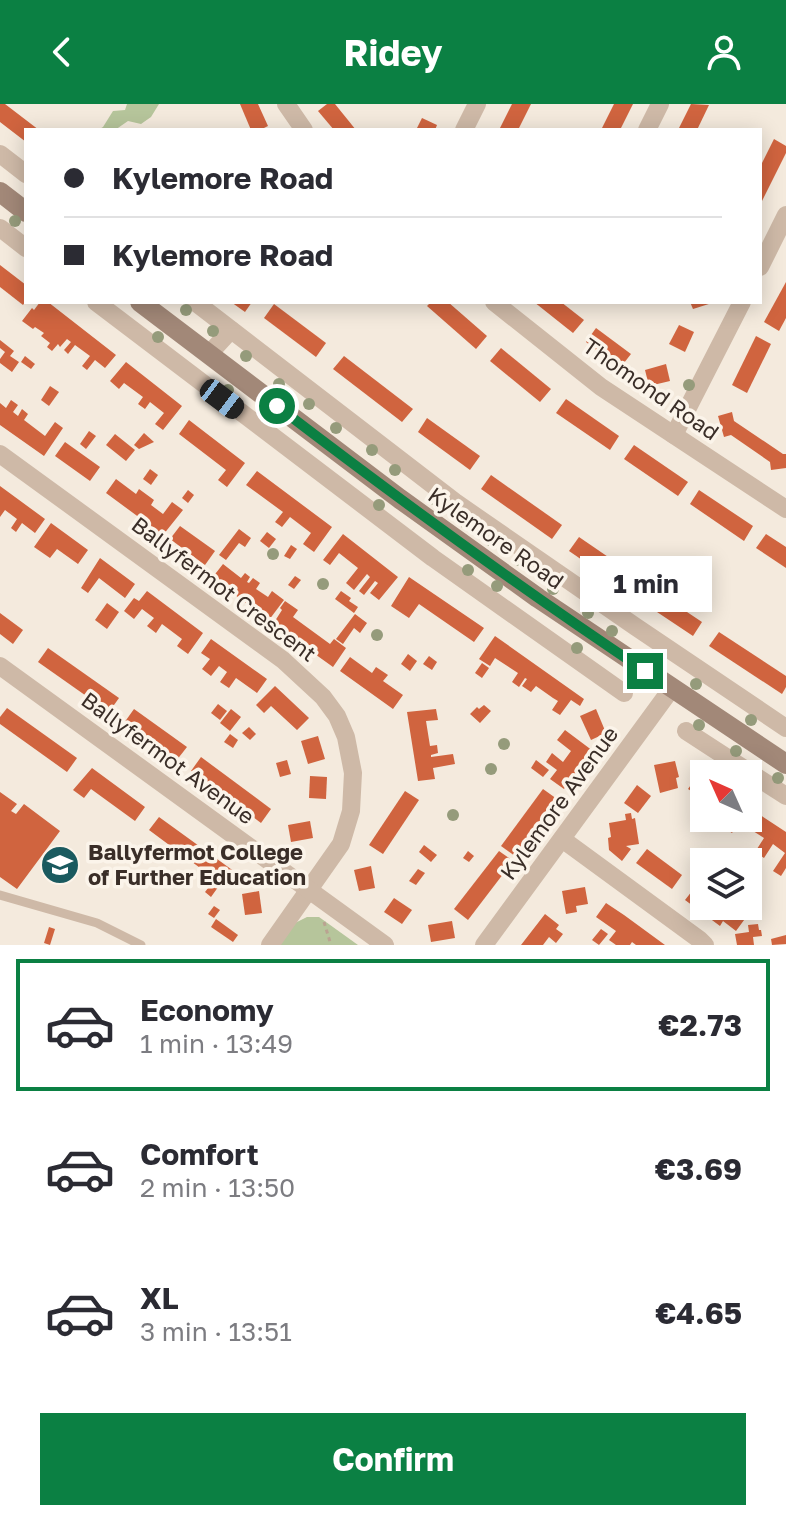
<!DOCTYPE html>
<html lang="en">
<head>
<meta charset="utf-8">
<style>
  :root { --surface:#fff; --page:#f2f2f3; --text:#2b2b33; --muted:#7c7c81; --line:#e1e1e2; --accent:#0b8043 }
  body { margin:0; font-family:"Golos Text",sans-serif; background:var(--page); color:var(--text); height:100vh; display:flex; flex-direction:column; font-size:30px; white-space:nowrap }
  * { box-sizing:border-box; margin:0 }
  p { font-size:26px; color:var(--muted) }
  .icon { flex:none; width:44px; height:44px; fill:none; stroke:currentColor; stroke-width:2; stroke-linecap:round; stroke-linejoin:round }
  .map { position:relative; height:841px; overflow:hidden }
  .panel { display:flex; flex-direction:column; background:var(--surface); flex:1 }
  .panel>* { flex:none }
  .guide { position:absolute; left:24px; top:24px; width:738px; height:176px; border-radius:0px; box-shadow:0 4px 20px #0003; display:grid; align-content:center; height:176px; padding:0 40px; background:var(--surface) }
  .needle { width:52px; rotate:315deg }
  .tools { position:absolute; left:690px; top:656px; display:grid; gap:16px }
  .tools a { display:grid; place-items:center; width:72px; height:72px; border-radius:0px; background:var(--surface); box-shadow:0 4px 20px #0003; font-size:40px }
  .end { position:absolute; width:36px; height:36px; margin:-18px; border:10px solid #0b8043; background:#fff; box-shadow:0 0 0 4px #fff }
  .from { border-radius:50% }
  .bubble { position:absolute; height:56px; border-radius:0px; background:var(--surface); box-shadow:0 4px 20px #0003; font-size:26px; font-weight:700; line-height:56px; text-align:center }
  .car { position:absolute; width:24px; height:48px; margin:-24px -12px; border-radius:10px; box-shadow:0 0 6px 2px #0007; background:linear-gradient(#222 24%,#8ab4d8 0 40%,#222 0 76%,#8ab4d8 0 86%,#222 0) }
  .guide b { display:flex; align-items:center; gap:28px; height:76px; font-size:30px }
  .guide b+b { border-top:2px solid var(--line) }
  .guide i { width:20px; height:20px; background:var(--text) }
  ul { padding:14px 0 0; list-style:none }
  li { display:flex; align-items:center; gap:24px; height:132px; margin:0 16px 12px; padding:0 24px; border:4px solid transparent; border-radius:0px }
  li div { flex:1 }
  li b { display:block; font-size:30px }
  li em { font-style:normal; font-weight:700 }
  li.active { border-color:var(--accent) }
  li>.icon { width:72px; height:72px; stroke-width:1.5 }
  .action { display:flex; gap:16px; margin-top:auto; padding:16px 40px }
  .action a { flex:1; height:92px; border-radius:0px; background:var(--accent); color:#fff; font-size:32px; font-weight:700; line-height:92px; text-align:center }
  header { display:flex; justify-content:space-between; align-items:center; height:104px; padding:0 40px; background:var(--accent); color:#fff; font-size:36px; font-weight:700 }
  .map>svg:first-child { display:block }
  .green { fill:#b6c59b }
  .building { fill:#d0643f }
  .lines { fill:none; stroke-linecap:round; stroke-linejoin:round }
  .path { stroke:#baa391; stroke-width:3; stroke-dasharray:4 4; stroke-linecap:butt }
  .service { stroke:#ceb9a7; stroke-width:9 }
  .minor { stroke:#ceb9a7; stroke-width:18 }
  .secondary { stroke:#a28878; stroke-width:20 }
  .tree { fill:#959b7b }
  .route { stroke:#0b8043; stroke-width:10 }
  .labels { text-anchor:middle; stroke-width:7; stroke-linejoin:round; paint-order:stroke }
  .street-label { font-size:22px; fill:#3a2e28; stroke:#fbf4ea }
  .poi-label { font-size:22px; font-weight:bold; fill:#3a2e28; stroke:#fbf4ea; text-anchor:start }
</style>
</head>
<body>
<header><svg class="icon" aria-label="back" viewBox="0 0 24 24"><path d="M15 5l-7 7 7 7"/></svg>Ridey<svg class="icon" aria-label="person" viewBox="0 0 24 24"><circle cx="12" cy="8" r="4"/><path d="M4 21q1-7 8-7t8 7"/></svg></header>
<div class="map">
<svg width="786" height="841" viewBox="0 0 786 841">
  <rect width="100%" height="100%" fill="#f4eadd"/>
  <g class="green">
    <path d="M127,0H159L151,13L141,20L128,17L115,26H98L103,23L113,7L125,6Z"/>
    <path d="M307,813H319L358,841H279L295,819Z"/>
  </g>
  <g class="building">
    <path d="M0,0H5L39,26H26V38L0,18Z"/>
    <path d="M240,0H258L268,22L260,26H251Z"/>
    <path d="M327,0H335L356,26H334L318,7Z"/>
    <path d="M512,0H531L518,26H499Z"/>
    <path d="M614,0H633L620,26H601Z"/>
    <path d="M691,0L709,1L697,26H678Z"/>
    <path d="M422,14L437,21L435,26H416Z"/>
    <path d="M774,35L786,42V49L760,101V63Z"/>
    <path d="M0,161L26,181V197L23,201L0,183Z"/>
    <path d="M786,178V214L779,227L764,218Z"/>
    <path d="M40,198H48L116,251L105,264L95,256L87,266L82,262L90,252L75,241L68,250L64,246L71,238L67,235L60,243L58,240L52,247L47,243L50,239L41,232L44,229L35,223L33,225L22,217L32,204L34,206Z"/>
    <path d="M231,198H252L245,208Z"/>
    <path d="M431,198H448L487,232L476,245L427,202Z"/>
    <path d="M534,198H561L584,216L573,229Z"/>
    <path d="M690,198H712V199L693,205Z"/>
    <path d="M274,200L326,239L316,253L264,214Z"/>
    <path d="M679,221L694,228L685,248L669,240Z"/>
    <path d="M596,224L631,250L620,264L586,238Z"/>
    <path d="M756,232L771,240L747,289L732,281Z"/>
    <path d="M0,236L14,247L10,252L19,258L12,268L0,259V255L5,248L0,244Z"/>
    <path d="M501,244L551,285L540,298L490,257Z"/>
    <path d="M25,252L35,260L31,265L21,258Z"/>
    <path d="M344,252L413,305L402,318L333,265Z"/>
    <path d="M126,258L182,302L163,326L155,320L164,309L150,298L145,305L138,300L143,293L124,279L119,285L110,277Z"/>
    <path d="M666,260L670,277L649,282L645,266Z"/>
    <path d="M50,282L59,288L49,302L41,296Z"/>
    <path d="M566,295L619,332L610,346L556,309Z"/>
    <path d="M11,296L18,301L13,308L18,312L22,305L28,310L24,316L45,332L55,318L63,324L44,352L0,321V299L6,304Z"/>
    <path d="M732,308L734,317L783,350H786V364L771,366L770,358L731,331L724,333L718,312Z"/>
    <path d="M427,314L480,352L470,366L418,328Z"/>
    <path d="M189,316L245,359L227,383L218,376L226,366L179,330Z"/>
    <path d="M89,327L96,332L86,345L80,340Z"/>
    <path d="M144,329L154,338L139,345L134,341Z"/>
    <path d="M115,330L135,346L126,357L106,341Z"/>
    <path d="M65,338L100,363L90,377L55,352Z"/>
    <path d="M634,341L688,378L678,392L624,355Z"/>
    <path d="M150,365L158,371L151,381L143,375Z"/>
    <path d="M257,367L332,423L314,448L303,440L311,429L290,413L282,423L275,418L283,408L246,381Z"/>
    <path d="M491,371L562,421L552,435L481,385Z"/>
    <path d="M116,375L136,390L139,385L154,396L151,401L163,410L172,398L183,406L163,431L106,389Z"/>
    <path d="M0,382L45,415L35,429L22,419L16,428L11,424L17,415L5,406L0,413Z"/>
    <path d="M188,386L194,391L188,399L182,394Z"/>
    <path d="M699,386L753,422L744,437L690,400Z"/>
    <path d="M51,419L88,446L78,460L57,445L50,454L34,443Z"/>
    <path d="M180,422L215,447L205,461L170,435Z"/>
    <path d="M239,425L251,434L245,443L239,439L226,456L219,451Z"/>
    <path d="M267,428L276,435L269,444L260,437Z"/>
    <path d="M343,430L398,473L379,496L370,489L378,479L375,477L364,491L359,487L370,473L367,470L354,486L346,479L358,464L339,449L330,461L323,456Z"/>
    <path d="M766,430L786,443V464L756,444Z"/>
    <path d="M579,433L633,470L623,484L569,447Z"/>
    <path d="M291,441L297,445L290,455L284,452Z"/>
    <path d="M100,454L135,480L125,494L99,474L88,489L81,484Z"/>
    <path d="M223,460L241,474L245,469L250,473L247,478L249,479L253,474L260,479L256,485L268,493L272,487L284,496L269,516L212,474Z"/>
    <path d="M295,472L301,476L294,485L288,481Z"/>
    <path d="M409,473L484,524L474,538L419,500L409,514L391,502Z"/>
    <path d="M648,482L702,518L693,532L639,496Z"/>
    <path d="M147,487L203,529L188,550L177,542L182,535L162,520L156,529L147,522L154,514L142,505L134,515L124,507L134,494L139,497Z"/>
    <path d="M341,487L351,494L349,497L358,503L354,509L335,495Z"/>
    <path d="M285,497L298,506L293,513L330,540L334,535L346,544L333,563L273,520L282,506L280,504Z"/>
    <path d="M107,499L119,508L107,525L95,516Z"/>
    <path d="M0,509L23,526L13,540L0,530Z"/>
    <path d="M355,510L367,519L360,529L354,524L343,540L336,535Z"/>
    <path d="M719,528L786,572V583L782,590L709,542Z"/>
    <path d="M495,532L584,595L580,602L571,596L560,611L552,606L558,597L553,594L536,582L531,588L522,582L527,575L525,574L519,583L512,578L518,569L495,554L490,562L479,555Z"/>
    <path d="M211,535L267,575L257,589L236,574L229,584L220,578L227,568L219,562L211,572L202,565L210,555L201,549Z"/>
    <path d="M48,544L119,594L109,608L38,558Z"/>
    <path d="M408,550L417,557L410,567L401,560Z"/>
    <path d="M429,552L437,558L432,566L423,560Z"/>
    <path d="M350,553L372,569L376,563L388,571L383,577L403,591L393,605L340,567Z"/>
    <path d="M482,559L489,564L482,574L475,569Z"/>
    <path d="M275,582L309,614L297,626L271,602L264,609L256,601Z"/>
    <path d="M218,600L227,607L220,616L211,609Z"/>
    <path d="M484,601L491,607L480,619L470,610L477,603L479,605Z"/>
    <path d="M7,604L77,654L67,668L0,620V613Z"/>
    <path d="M134,605L187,643L176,657L124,619Z"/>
    <path d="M231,605L241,613L230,627L220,619Z"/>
    <path d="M436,605L438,616L426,617L430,642L437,641L438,649L431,651V653L453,650L455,660L433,664L435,675L418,677L407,608Z"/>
    <path d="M596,605L606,629L591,636L580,612Z"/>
    <path d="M249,623L256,630L250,636L242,629Z"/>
    <path d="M565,626L593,647L564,685L550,675L557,666L546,658L552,649L563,658L571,647L557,636Z"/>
    <path d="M230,630L238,636L233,644L224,638Z"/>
    <path d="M318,632L325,655L308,660L301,637Z"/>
    <path d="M201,653L271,705L261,719L191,667Z"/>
    <path d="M287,656L291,670L280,673L276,659Z"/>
    <path d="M536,656L549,666L543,673L531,664Z"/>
    <path d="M675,657L679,673L676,674L678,684L660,689L654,661Z"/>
    <path d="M92,664L145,703L135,717L91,685L84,694L73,686Z"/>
    <path d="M698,671L704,675V695L688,685Z"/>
    <path d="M310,672L327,673L326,695L309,694Z"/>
    <path d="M637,681L651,692L638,709L624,699Z"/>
    <path d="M543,685L557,695L515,752L501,742Z"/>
    <path d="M405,687L419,696L383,750L369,741Z"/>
    <path d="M0,688L17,700L11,707L16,710L24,700L60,727L17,785L0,773Z"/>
    <path d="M748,703L786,728V764L781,772L773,767L785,749L773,740L764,754L755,748L764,734L739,718L732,729L726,725L733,714H748Z"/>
    <path d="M631,709L632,715L635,714L639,740L626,742L631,745L622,757L609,746L608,734L611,733L609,719L626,716L625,710Z"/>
    <path d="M159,713L235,768L224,782L221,779L211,793L205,788L215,775L149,726Z"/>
    <path d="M711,714H723L714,727L706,721Z"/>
    <path d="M310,717L313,734L291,738L288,721Z"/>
    <path d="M424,741L437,751L431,758L419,748Z"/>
    <path d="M647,745L682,771L672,785L636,759Z"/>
    <path d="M468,747L474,752L469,758L463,754Z"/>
    <path d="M499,747L513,757L468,816L454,805Z"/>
    <path d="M707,749L714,754L711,758H704V768L701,773L695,768Z"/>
    <path d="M371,762L375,784L359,787L354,766Z"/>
    <path d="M418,765L425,769L416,781L409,777Z"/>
    <path d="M696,782L704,788V802H723L730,808L734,803L747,812L736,827L723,817L720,822L685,796Z"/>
    <path d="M585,783L588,800L576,802L577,808L566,810L562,787Z"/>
    <path d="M259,787L262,809L245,811L242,790Z"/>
    <path d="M394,794L412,806L402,820L384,808Z"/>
    <path d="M606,799L624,811L665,841H636L632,838L630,841H616L609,836L616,827L596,813Z"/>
    <path d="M214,802L220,806L214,814L208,810Z"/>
    <path d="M545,810L559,821L556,825L563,830L556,839L549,833L543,841H521Z"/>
    <path d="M216,815L238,831L233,838L211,823Z"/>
    <path d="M452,817L455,834L431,838L428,821Z"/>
    <path d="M758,820L759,826H761L762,832L753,833L754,841H737L735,830L749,828L748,821Z"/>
    <path d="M49,823L55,825L50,841L44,839Z"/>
    <path d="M601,825L608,830L599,841L592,836Z"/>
    <path d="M786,831V840L772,841L771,835Z"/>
  </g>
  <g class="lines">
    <path class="path" d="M324,818L331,841"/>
    <path class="service" d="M0,791L97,819L141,841"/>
    <g class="minor">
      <path d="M286,0L304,26"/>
      <path d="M464,26L477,0"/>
      <path d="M647,26L660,0"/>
      <path d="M0,50L26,70"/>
      <path d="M0,124L26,144"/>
      <path d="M760,163L786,111"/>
      <path d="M96,198L433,454L624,589"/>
      <path d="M195,198L455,398L636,523L786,624"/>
      <path d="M494,198L601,283L786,405"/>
      <path d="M209,250L231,226"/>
      <path d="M674,331L742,198"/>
      <path d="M0,350L283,556L323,593L337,612L346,633L353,669L351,707L341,740L270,841"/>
      <path d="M0,562L385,841"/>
      <path d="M686,627L786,692"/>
      <path d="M562,735L700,836L705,841"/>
      <path d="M484,841L672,584"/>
    </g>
    <g class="secondary">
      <path d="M0,88L26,108"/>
      <path d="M140,198L400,395L538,494L786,660"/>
    </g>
  </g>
  <g class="tree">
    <circle cx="15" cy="117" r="6"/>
    <circle cx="186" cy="206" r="6"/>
    <circle cx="213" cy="227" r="6"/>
    <circle cx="158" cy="233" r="6"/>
    <circle cx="246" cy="252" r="6"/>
    <circle cx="279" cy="280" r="6"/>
    <circle cx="689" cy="281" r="6"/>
    <circle cx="228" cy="286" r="6"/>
    <circle cx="309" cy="300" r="6"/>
    <circle cx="336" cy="324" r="6"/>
    <circle cx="372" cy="346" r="6"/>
    <circle cx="395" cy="366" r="6"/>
    <circle cx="434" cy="395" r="6"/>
    <circle cx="379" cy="401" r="6"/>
    <circle cx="466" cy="419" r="6"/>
    <circle cx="492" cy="437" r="6"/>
    <circle cx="273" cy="450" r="6"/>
    <circle cx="519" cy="456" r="6"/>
    <circle cx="468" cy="466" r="6"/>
    <circle cx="323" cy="480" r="6"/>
    <circle cx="497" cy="482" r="6"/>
    <circle cx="553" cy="485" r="6"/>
    <circle cx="588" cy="509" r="6"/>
    <circle cx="612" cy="527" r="6"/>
    <circle cx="377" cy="531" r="6"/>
    <circle cx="577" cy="544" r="6"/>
    <circle cx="696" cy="580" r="6"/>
    <circle cx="751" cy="616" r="6"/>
    <circle cx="699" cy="621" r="6"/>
    <circle cx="504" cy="640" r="6"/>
    <circle cx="736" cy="647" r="6"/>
    <circle cx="491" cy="665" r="6"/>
    <circle cx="778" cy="674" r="6"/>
    <circle cx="453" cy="711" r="6"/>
  </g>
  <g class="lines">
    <path class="route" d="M277,302C397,394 519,483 645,567"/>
  </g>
  <defs>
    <symbol id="university-disc" viewBox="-11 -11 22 22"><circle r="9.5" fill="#1a5a5f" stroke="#fbf4ea"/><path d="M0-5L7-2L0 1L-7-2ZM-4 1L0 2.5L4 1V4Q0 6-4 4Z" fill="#fff"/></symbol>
  </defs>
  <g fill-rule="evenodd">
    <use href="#university-disc" x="38" y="739" width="44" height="44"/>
  </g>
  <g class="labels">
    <g class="street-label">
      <text transform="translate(651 285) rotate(35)" y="8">Thomond Road</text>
      <text transform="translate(496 434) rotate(35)" y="8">Kylemore Road</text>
      <text transform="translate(224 485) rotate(37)" y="8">Ballyfermot Crescent</text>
      <text transform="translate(168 654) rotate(36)" y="8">Ballyfermot Avenue</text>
      <text transform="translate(559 699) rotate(-54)" y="8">Kylemore Avenue</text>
    </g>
    <g class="poi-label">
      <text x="88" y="756">Ballyfermot College<tspan x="88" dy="25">of Further Education</tspan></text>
    </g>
  </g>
</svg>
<div class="tools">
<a><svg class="needle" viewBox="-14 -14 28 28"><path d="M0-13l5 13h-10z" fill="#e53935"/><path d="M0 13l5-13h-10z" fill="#7c7c81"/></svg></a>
<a><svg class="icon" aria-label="layers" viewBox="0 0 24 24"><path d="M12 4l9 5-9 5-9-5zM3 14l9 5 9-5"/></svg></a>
</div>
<i class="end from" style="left:277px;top:302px"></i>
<i class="end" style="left:645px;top:567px"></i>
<div class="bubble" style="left:580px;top:452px;width:132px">1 min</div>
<i class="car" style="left:222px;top:295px;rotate:127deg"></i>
<div class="guide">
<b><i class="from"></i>Kylemore Road</b>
<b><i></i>Kylemore Road</b>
</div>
</div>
<section class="panel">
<ul>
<li class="active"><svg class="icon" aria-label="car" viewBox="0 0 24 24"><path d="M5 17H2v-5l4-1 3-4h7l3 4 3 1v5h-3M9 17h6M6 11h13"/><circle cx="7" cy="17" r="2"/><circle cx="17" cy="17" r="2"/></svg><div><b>Economy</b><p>1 min · 13:49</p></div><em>€2.73</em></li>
<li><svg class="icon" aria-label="car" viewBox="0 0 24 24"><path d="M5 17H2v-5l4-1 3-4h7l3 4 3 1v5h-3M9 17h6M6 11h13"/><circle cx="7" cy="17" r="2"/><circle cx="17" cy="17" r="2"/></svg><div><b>Comfort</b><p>2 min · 13:50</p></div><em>€3.69</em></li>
<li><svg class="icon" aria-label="car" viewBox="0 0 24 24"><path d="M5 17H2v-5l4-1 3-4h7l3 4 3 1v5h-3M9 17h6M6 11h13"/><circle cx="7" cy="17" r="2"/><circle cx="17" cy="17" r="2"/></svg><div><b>XL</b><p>3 min · 13:51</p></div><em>€4.65</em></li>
</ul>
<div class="action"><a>Confirm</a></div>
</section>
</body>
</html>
